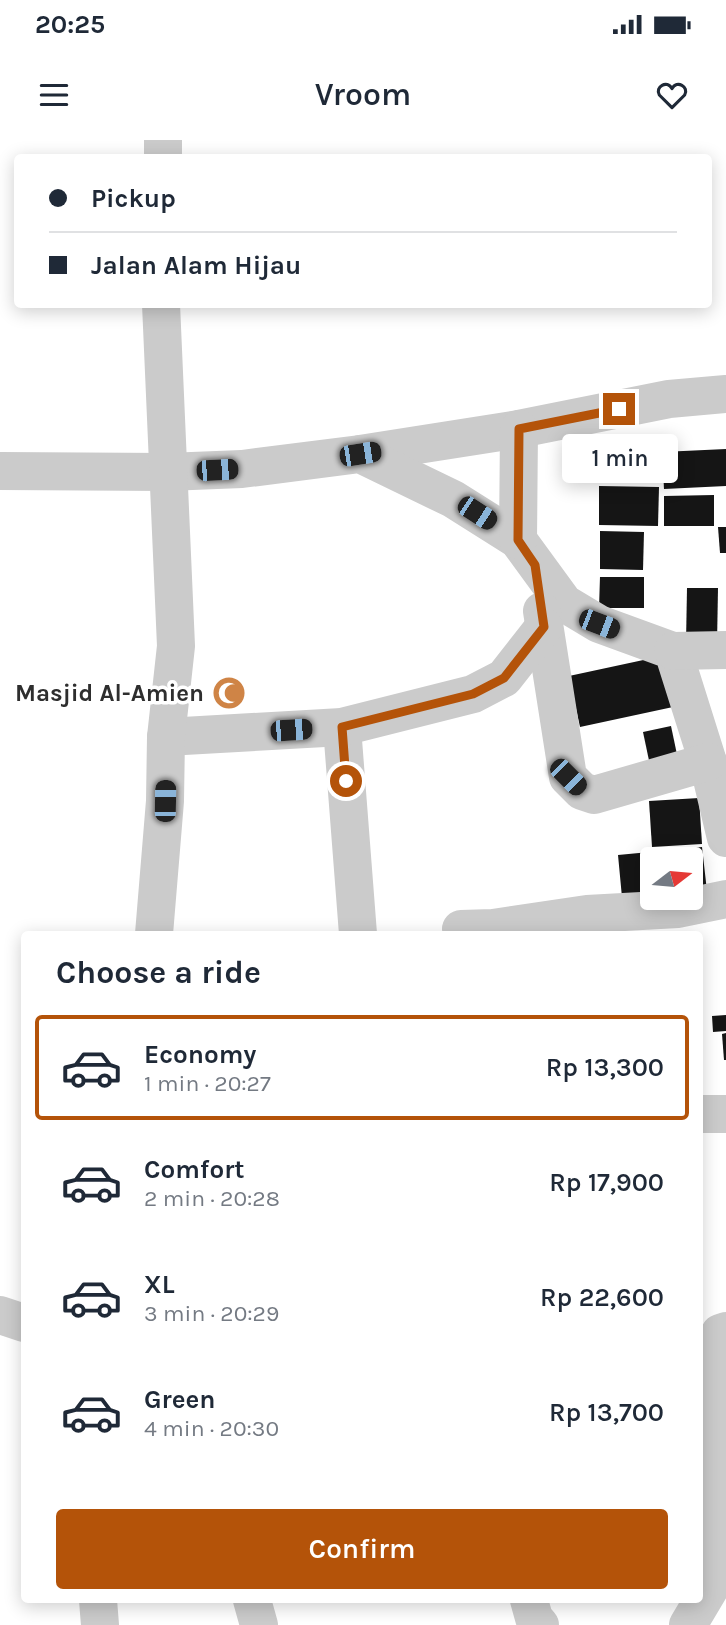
<!DOCTYPE html>
<html lang="en">
<head>
<meta charset="utf-8">
<style>
  :root { --surface:#fff; --page:#f2f2f3; --text:#1f2937; --muted:#747a83; --line:#e0e1e3; --accent:#b45309 }
  body { margin:0; font-family:Karla,sans-serif; background:var(--page); color:var(--text); height:100vh; display:flex; flex-direction:column; font-size:26px; white-space:nowrap }
  * { box-sizing:border-box; margin:0 }
  p { font-size:23px; color:var(--muted) }
  .icon { flex:none; width:38px; height:38px; fill:none; stroke:currentColor; stroke-width:2; stroke-linecap:round; stroke-linejoin:round }
  .map { position:relative; flex:1; overflow:hidden }
  .details { position:absolute; left:21px; top:791px; width:682px; height:672px; display:flex; flex-direction:column; background:var(--surface); border-radius:7px; box-shadow:0 4px 18px #0003 }
  .details>* { flex:none }
  .guide { position:absolute; left:14px; top:14px; width:698px; height:154px; border-radius:7px; box-shadow:0 4px 18px #0003; display:grid; align-content:center; height:154px; padding:0 35px; background:var(--surface) }
  .needle { width:46px; rotate:74deg }
  .controls { position:absolute; left:640px; top:707px; display:grid; gap:14px }
  .controls a { display:grid; place-items:center; width:63px; height:63px; border-radius:7px; background:var(--surface); box-shadow:0 4px 18px #0003; font-size:35px }
  .end { position:absolute; width:32px; height:32px; margin:-16px; border:9px solid #b45309; background:#fff; box-shadow:0 0 0 4px #fff }
  .from { border-radius:50% }
  .bubble { position:absolute; height:49px; border-radius:7px; background:var(--surface); box-shadow:0 4px 18px #0003; font-size:23px; font-weight:600; line-height:49px; text-align:center }
  .car { position:absolute; width:21px; height:42px; margin:-21px -10px; border-radius:9px; box-shadow:0 0 5px 2px #0007; background:linear-gradient(#222 24%,#8ab4d8 0 40%,#222 0 76%,#8ab4d8 0 86%,#222 0) }
  .guide b { display:flex; align-items:center; gap:24px; height:66px; font-size:26px }
  .guide b+b { border-top:2px solid var(--line) }
  .guide i { width:18px; height:18px; background:var(--text) }
  ul { padding:0; list-style:none }
  li { display:flex; align-items:center; gap:21px; height:105px; margin:0 14px 10px; padding:0 21px; border:4px solid transparent; border-radius:7px }
  li div { flex:1 }
  li b { display:block; font-size:26px }
  li em { font-style:normal; font-weight:600 }
  li.selected { border-color:var(--accent) }
  li>.icon { width:63px; height:63px; stroke-width:1.5 }
  h2 { padding:0 35px; font-size:32px; line-height:84px }
  .action { display:flex; gap:14px; margin-top:auto; padding:14px 35px }
  .action a { flex:1; height:80px; border-radius:7px; background:var(--accent); color:#fff; font-size:28px; font-weight:600; line-height:80px; text-align:center }
  .status { display:flex; justify-content:space-between; align-items:center; height:49px; padding:0 35px; background:var(--surface); direction:ltr }
  .status svg { height:19px; fill:currentColor }
  header { display:flex; justify-content:space-between; align-items:center; height:91px; padding:0 35px; background:var(--surface); font-size:32px; font-weight:600 }
  .map>svg:first-child { display:block }
  .building { fill:#151515; fill-rule:evenodd }
  .lines { fill:none; stroke-linecap:round; stroke-linejoin:round }
  .minor { stroke:#cbcbcb; stroke-width:38 }
  .route { stroke:#b45309; stroke-width:9 }
  .labels { text-anchor:middle; stroke-width:7; stroke-linejoin:round; paint-order:stroke }
  .poi-label { font-size:24px; font-weight:bold; fill:#2e2e2e; stroke:#fff; text-anchor:end }
</style>
</head>
<body>
<div class="status"><b>20:25</b><svg viewBox="0 0 49 12"><path d="M0 12V9h3v3zM5 12V6h3v6zM10 12V3h3v9zM15 12V0h3v12zM26 1h20v11H26zM47 4h2v5h-2z"/></svg></div>
<header><svg class="icon" aria-label="menu" viewBox="0 0 24 24"><path d="M4 6h16M4 12h16M4 18h16"/></svg>Vroom<svg class="icon" aria-label="heart" viewBox="0 0 24 24"><path d="M12 20l-8-8c-3-5 5-10 8-4 3-6 11-1 8 4z"/></svg></header>
<div class="map">
<svg width="726" height="1485" viewBox="0 0 726 1485">
  <rect width="100%" height="100%" fill="#fff"/>
  <g class="building">
    <path d="M726,309V346L664,349L662,312Z"/>
    <path d="M599,312L661,314L660,343L598,341Z"/>
    <path d="M599,346L659,347L658,386L599,385Z"/>
    <path d="M714,355V386H664V356Z"/>
    <path d="M718,387H726V413H720Z"/>
    <path d="M600,391L644,392L643,430L600,429Z"/>
    <path d="M600,437H644V468H599Z"/>
    <path d="M687,448H718L717,504L686,503Z"/>
    <path d="M662,516L673,567L580,587L569,536Z"/>
    <path d="M671,586L679,624L651,630L643,592Z"/>
    <path d="M699,658L702,704L652,707L649,661Z"/>
    <path d="M702,707L708,760L623,768L618,715ZM653,719H691V758H653Z"/>
    <path d="M726,875V891L713,892L712,876Z"/>
    <path d="M726,893V920H724L722,894Z"/>
  </g>
  <g class="lines">
    <g class="minor">
      <path d="M163,18V0"/>
      <path d="M360,314L519,289L669,259L726,254"/>
      <path d="M0,331L167,332L242,329L360,314L453,359L518,400L564,463L599,484L673,511L708,622L726,698"/>
      <path d="M518,400L519,289"/>
      <path d="M542,471L568,637L582,651L594,655L708,622"/>
      <path d="M673,511L726,510"/>
      <path d="M342,587L358,794"/>
      <path d="M166,597L342,587L473,554L504,538L544,487"/>
      <path d="M461,789L493,788L587,774L678,769L726,759"/>
      <path d="M154,794L165,661L166,597L176,506L161,164"/>
      <path d="M700,974H726"/>
      <path d="M0,1175L24,1183"/>
      <path d="M98,1460L100,1485"/>
      <path d="M252,1460L259,1485"/>
      <path d="M529,1460L534,1478L540,1485"/>
      <path d="M688,1485L710,1448L714,1409L709,1212L720,1193L726,1191"/>
    </g>
  </g>
  <g class="lines">
    <path class="route" d="M346,641L342,587L473,554L504,538L544,487L535,425L518,400L519,289L619,269"/>
  </g>
  <defs>
    <symbol id="mosque-disc" viewBox="-11 -11 22 22"><circle r="9.5" fill="#cf8446" stroke="#fff"/><path d="M3.5-4.9A6 6 0 1 0 3.5 4.9A5 5 0 1 1 3.5-4.9Z" fill="#fff"/></symbol>
  </defs>
  <g fill-rule="evenodd">
    <use href="#mosque-disc" x="210" y="534" width="38" height="38"/>
  </g>
  <g class="labels">
    <g class="poi-label">
      <text x="204" y="561">Masjid Al-Amien</text>
    </g>
  </g>
</svg>
<div class="controls">
<a><svg class="needle" viewBox="-14 -14 28 28"><path d="M0-13l5 13h-10z" fill="#e53935"/><path d="M0 13l5-13h-10z" fill="#747a83"/></svg></a>
</div>
<i class="end from" style="left:346px;top:641px"></i>
<i class="end" style="left:619px;top:269px"></i>
<div class="bubble" style="left:562px;top:294px;width:116px">1 min</div>
<i class="car" style="left:360px;top:314px;rotate:81deg"></i>
<i class="car" style="left:217px;top:330px;rotate:87deg"></i>
<i class="car" style="left:477px;top:373px;rotate:123deg"></i>
<i class="car" style="left:599px;top:484px;rotate:111deg"></i>
<i class="car" style="left:291px;top:590px;rotate:86deg"></i>
<i class="car" style="left:568px;top:637px;rotate:135deg"></i>
<i class="car" style="left:165px;top:661px;rotate:1deg"></i>
<div class="guide">
<b><i class="from"></i>Pickup</b>
<b><i></i>Jalan Alam Hijau</b>
</div>
<section class="details">
<h2>Choose a ride</h2>
<ul>
<li class="selected"><svg class="icon" aria-label="car" viewBox="0 0 24 24"><path d="M5 17H2v-5l4-1 3-4h7l3 4 3 1v5h-3M9 17h6M6 11h13"/><circle cx="7" cy="17" r="2"/><circle cx="17" cy="17" r="2"/></svg><div><b>Economy</b><p>1 min · 20:27</p></div><em>Rp 13,300</em></li>
<li><svg class="icon" aria-label="car" viewBox="0 0 24 24"><path d="M5 17H2v-5l4-1 3-4h7l3 4 3 1v5h-3M9 17h6M6 11h13"/><circle cx="7" cy="17" r="2"/><circle cx="17" cy="17" r="2"/></svg><div><b>Comfort</b><p>2 min · 20:28</p></div><em>Rp 17,900</em></li>
<li><svg class="icon" aria-label="car" viewBox="0 0 24 24"><path d="M5 17H2v-5l4-1 3-4h7l3 4 3 1v5h-3M9 17h6M6 11h13"/><circle cx="7" cy="17" r="2"/><circle cx="17" cy="17" r="2"/></svg><div><b>XL</b><p>3 min · 20:29</p></div><em>Rp 22,600</em></li>
<li><svg class="icon" aria-label="car" viewBox="0 0 24 24"><path d="M5 17H2v-5l4-1 3-4h7l3 4 3 1v5h-3M9 17h6M6 11h13"/><circle cx="7" cy="17" r="2"/><circle cx="17" cy="17" r="2"/></svg><div><b>Green</b><p>4 min · 20:30</p></div><em>Rp 13,700</em></li>
</ul>
<div class="action"><a>Confirm</a></div>
</section>
</div>
</body>
</html>
